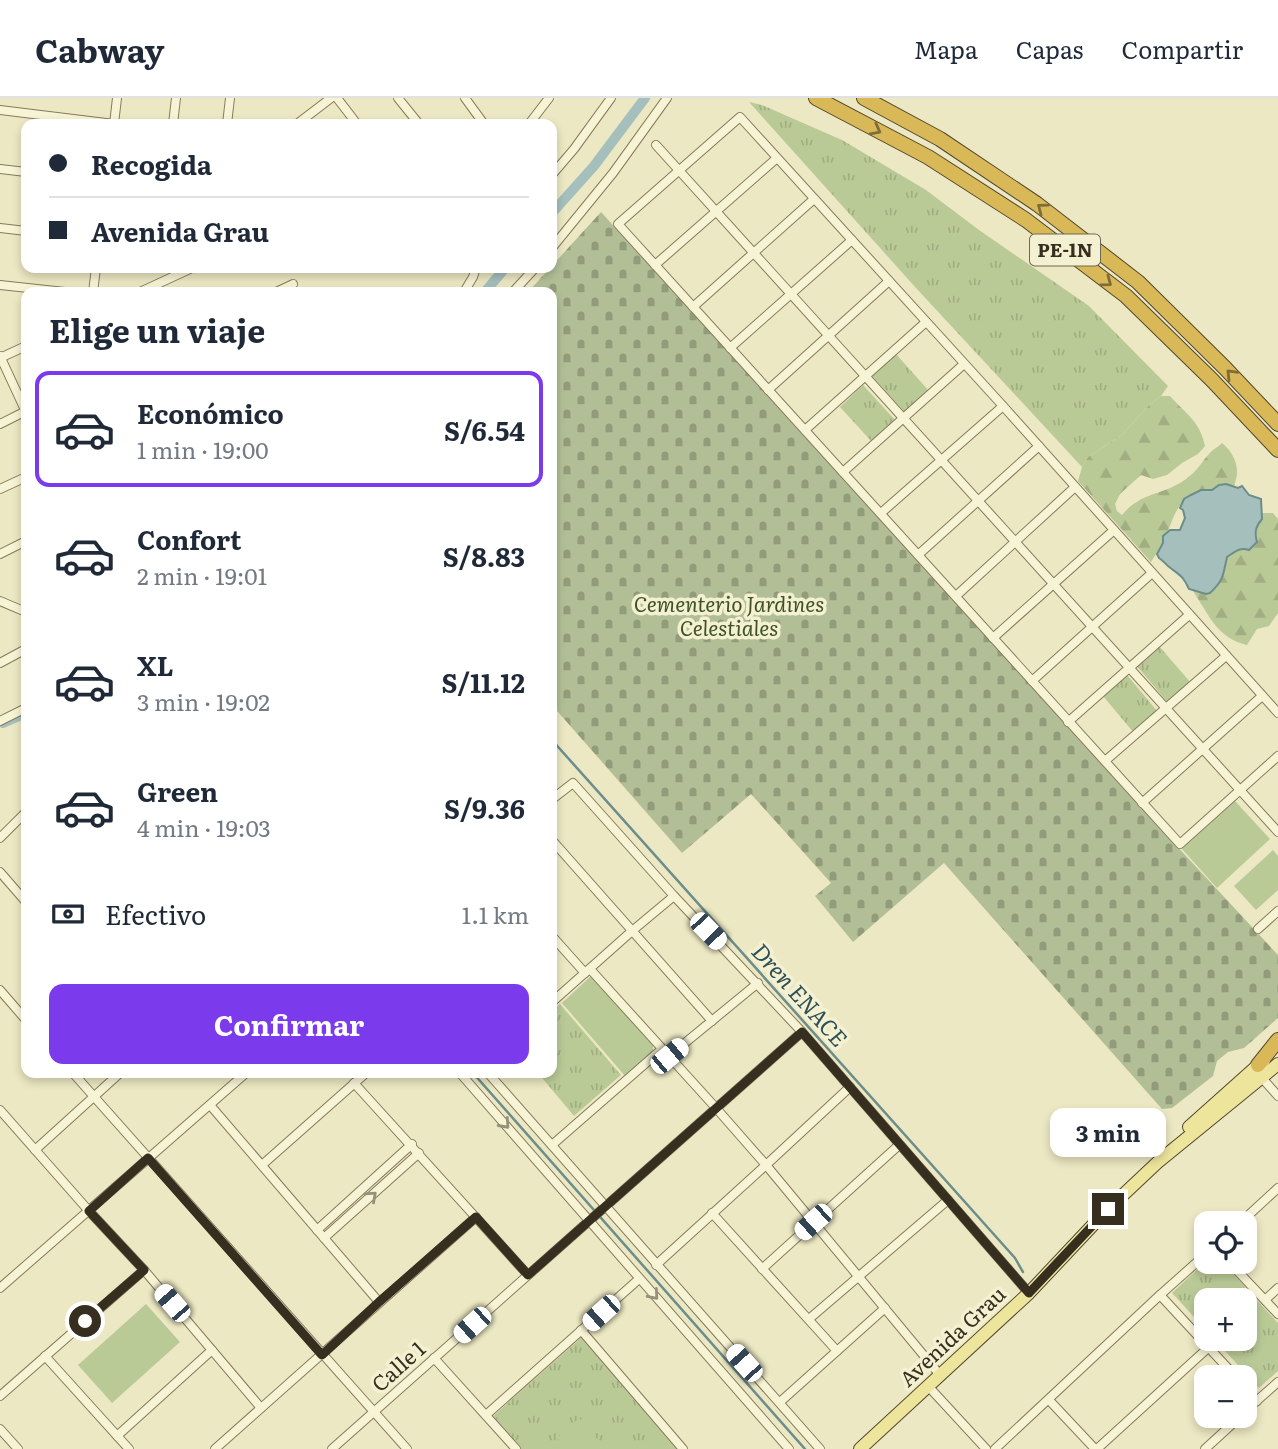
<!DOCTYPE html>
<html lang="es">
<head>
<meta charset="utf-8">
<style>
  :root { --surface:#fff; --page:#f6f6f7; --text:#1f2937; --muted:#747a83; --line:#e0e1e3; --accent:#7c3aed }
  body { margin:0; font-family:Literata,serif; background:var(--page); color:var(--text); height:100vh; display:flex; flex-direction:column; font-size:26px; white-space:nowrap }
  * { box-sizing:border-box; margin:0 }
  p { font-size:23px; color:var(--muted) }
  .icon { flex:none; width:38px; height:38px; fill:none; stroke:currentColor; stroke-width:2; stroke-linecap:round; stroke-linejoin:round }
  .map { position:relative; flex:1; overflow:hidden }
  .side { position:absolute; left:21px; top:189px; width:536px; height:791px; display:flex; flex-direction:column; background:var(--surface); border-radius:14px; box-shadow:0 4px 10px #0003 }
  .side>* { flex:none }
  .hud { position:absolute; left:21px; top:21px; width:536px; height:154px; border-radius:14px; box-shadow:0 4px 10px #0003; display:grid; align-content:center; height:154px; padding:0 28px; background:var(--surface) }
  .tools { position:absolute; left:1194px; top:1113px; display:grid; gap:14px }
  .tools a { display:grid; place-items:center; width:63px; height:63px; border-radius:14px; background:var(--surface); box-shadow:0 4px 10px #0003; font-size:35px }
  .end { position:absolute; width:32px; height:32px; margin:-16px; border:9px solid #362e1e; background:#fff; box-shadow:0 0 0 4px #fff }
  .from { border-radius:50% }
  .bubble { position:absolute; height:49px; border-radius:14px; background:var(--surface); box-shadow:0 4px 10px #0003; font-size:23px; font-weight:700; line-height:49px; text-align:center }
  .car { position:absolute; width:21px; height:42px; margin:-21px -10px; border-radius:9px; box-shadow:0 0 5px 2px #0007; background:linear-gradient(#fff 24%,#345 0 40%,#fff 0 76%,#345 0 86%,#fff 0) }
  .hud b { display:flex; align-items:center; gap:24px; height:66px; font-size:26px }
  .hud b+b { border-top:2px solid var(--line) }
  .hud i { width:18px; height:18px; background:var(--text) }
  ul { padding:0; list-style:none }
  li { display:flex; align-items:center; gap:21px; height:116px; margin:0 14px 10px; padding:0 14px; border:4px solid transparent; border-radius:14px }
  li div { flex:1 }
  li b { display:block; font-size:26px }
  li em { font-style:normal; font-weight:700 }
  li.current { border-color:var(--accent) }
  li>.icon { width:63px; height:63px; stroke-width:1.5 }
  h2 { padding:0 28px; font-size:32px; line-height:84px }
  .pay { display:flex; align-items:center; gap:18px; height:77px; padding:0 28px; font-size:26px }
  .pay p { margin-inline-start:auto }
  .cta { display:flex; gap:14px; margin-top:auto; padding:14px 28px }
  .cta a { flex:1; height:80px; border-radius:14px; background:var(--accent); color:#fff; font-size:28px; font-weight:700; line-height:80px; text-align:center }
  header { display:flex; align-items:center; gap:42px; box-sizing:border-box; height:98px; padding:0 35px; background:var(--surface); border-bottom:2px solid var(--line) }
  header strong { font-size:33px }
  nav { display:flex; gap:38px; margin-inline-start:auto; font-size:24px }
  .map>svg:first-child { display:block }
  .grass { fill:url(#grass-tufts) }
  .forest { fill:url(#forest-firs) }
  .cemetery { fill:url(#cemetery-stones) }
  .pitch { fill:#baca97 }
  .water { fill:#a5bfbd; stroke:#6c8d8b; stroke-width:2 }
  .lines { fill:none; stroke-linecap:round; stroke-linejoin:round }
  .stream { stroke:#6c8d8b; stroke-width:2.5 }
  .canal { stroke:#a5bfbd; stroke-width:10 }
  .street-casing { stroke:#867a5b; stroke-width:10 }
  .primary-casing { stroke:#53472f; stroke-width:14 }
  .highway-casing { stroke:#53472f; stroke-width:16 }
  .street { stroke:#f7f4d6; stroke-width:8 }
  .primary { stroke:#eee59c; stroke-width:12 }
  .highway { stroke:#d9b957; stroke-width:14 }
  .oneway { stroke:#7f6d38 }
  .oneway2 { stroke:#96917a }
  .route { stroke:#362e1e; stroke-width:9 }
  .labels { text-anchor:middle; stroke-width:7; stroke-linejoin:round; paint-order:stroke }
  .shield { fill:#f4f1d2; stroke:#6f6854; stroke-width:2 }
  .shield-label { font-size:19px; font-weight:bold; fill:#362e1e }
  .park-label { font-size:21px; font-style:italic; fill:#3e5225; stroke:#f4f1d2 }
  .street-label { font-size:21px; fill:#362e1e; stroke:#f4f1d2 }
  .water-label { font-size:23px; font-style:italic; fill:#2e5055; stroke:#f4f1d2 }
</style>
</head>
<body>
<header>
<strong>Cabway</strong>
<nav><a>Mapa</a><a>Capas</a><a>Compartir</a></nav>
</header>
<div class="map">
<svg width="1278" height="1351" viewBox="0 0 1278 1351">
  <defs>
    <pattern id="grass-tufts" width="24" height="20" patternUnits="userSpaceOnUse" patternTransform="scale(1.75)"><rect width="24" height="20" fill="#baca97"/><path d="M3 7l-1-3M5 7V3M7 7l1-3M15 17l-1-3M17 17v-4M19 17l1-3" fill="none" stroke="#a0ae82"/></pattern>
    <pattern id="forest-firs" width="22" height="20" patternUnits="userSpaceOnUse" patternTransform="scale(1.75)"><rect width="22" height="20" fill="#baca97"/><path d="M5 1l3.5 6h-7zM16 11l3.5 6h-7z" fill="#a0ae82"/></pattern>
    <pattern id="cemetery-stones" width="16" height="16" patternUnits="userSpaceOnUse" patternTransform="scale(1.75)"><rect width="16" height="16" fill="#b2bf96"/><path d="M2 7V4a2 2 0 0 1 4 0v3zM10 15v-3a2 2 0 0 1 4 0v3z" fill="#929c7a"/></pattern>
  </defs>
  <rect width="100%" height="100%" fill="#ece8c3"/>
  <g class="grass">
    <path d="M749,4L762,7L842,42L926,92L979,132L1089,208L1168,288L1161,298L1149,307L1122,337L1088,359L1082,369L916,190Z"/>
    <path d="M896,256L929,293L905,315L872,278Z"/>
    <path d="M863,287L895,322L872,344L840,309Z"/>
    <path d="M1159,548L1191,585L1168,605L1137,568Z"/>
    <path d="M1127,577L1158,614L1134,635L1103,598Z"/>
    <path d="M560,906L621,977L574,1018L538,975H551V913Z"/>
    <path d="M1206,1163L1222,1164L1278,1225V1273L1259,1290L1214,1241H1244V1202H1206V1232L1172,1195Z"/>
    <path d="M582,1239L683,1351H520L492,1319Z"/>
  </g>
  <g class="forest">
    <path d="M1161,298H1170C1186,316 1200,323 1205,348L1198,356L1182,365L1167,377L1153,381L1141,377L1120,396L1115,406L1117,413L1122,417C1142,393 1163,398 1186,381C1198,372 1200,366 1209,356C1212,352 1218,349 1222,345C1231,352 1238,364 1237,377C1236,381 1235,385 1234,389C1223,385 1223,387 1213,392C1208,394 1203,391 1197,394C1186,399 1179,407 1174,418C1170,426 1170,432 1163,438V445L1151,464L1078,383L1082,369L1088,359L1122,337L1149,307Z"/>
    <path d="M1262,415H1273L1278,421V515L1269,528L1257,531L1247,547C1217,540 1209,517 1193,493L1210,495C1223,484 1224,476 1227,460L1238,451L1257,444C1254,434 1256,428 1262,421Z"/>
  </g>
  <path class="cemetery" d="M601,114L1160,730L1278,857V920L1244,950L1228,954L1217,963L1213,978L1172,1010L1162,1011L944,765L853,844L815,798L831,785L751,696L682,755L551,606V194H528Z"/>
  <g class="pitch">
    <path d="M1235,703L1270,741L1217,790L1182,751Z"/>
    <path d="M1273,752L1278,758V792L1256,812L1234,788Z"/>
    <path d="M592,877L653,947V954L625,978L562,905Z"/>
    <path d="M146,1206L180,1244L112,1305L78,1267Z"/>
    <path d="M579,1320L606,1351H567L557,1340Z"/>
  </g>
  <path class="water" d="M1226,386L1238,390L1242,388L1249,397L1261,401L1262,421C1256,428 1254,434 1257,444L1249,452C1239,449 1235,454 1227,459C1223,477 1224,482 1210,495L1206,496L1189,491C1183,477 1179,477 1168,468C1165,465 1162,462 1159,460L1157,456L1163,445V438L1170,432H1180L1185,420L1183,412L1180,410L1184,401L1191,397L1201,392H1212L1219,387Z"/>
  <g class="lines">
    <g class="stream">
      <path d="M551,641L1015,1160L1023,1174"/>
      <path d="M473,975L805,1351"/>
    </g>
    <g class="canal">
      <path d="M551,116L594,68L645,0"/>
      <path d="M485,194L505,170"/>
      <path d="M3,625L26,615"/>
    </g>
    <defs>
      <g id="street">
        <path d="M337,0L357,26"/>
        <path d="M398,0L419,26"/>
        <path d="M465,0L484,26"/>
        <path d="M0,12L114,26L117,0"/>
        <path d="M173,26L176,0"/>
        <path d="M227,26L230,0"/>
        <path d="M297,26L331,0"/>
        <path d="M529,26L549,0"/>
        <path d="M656,47L1278,734"/>
        <path d="M0,71L26,74"/>
        <path d="M551,78L574,51L611,0"/>
        <path d="M0,130L26,133"/>
        <path d="M551,151L613,75L667,0"/>
        <path d="M655,167L777,60"/>
        <path d="M0,187L65,194"/>
        <path d="M93,194L96,170"/>
        <path d="M140,194L192,170"/>
        <path d="M276,194L293,186"/>
        <path d="M464,194L473,179L476,170"/>
        <path d="M513,194L535,170"/>
        <path d="M693,209L814,101"/>
        <path d="M730,250L852,142"/>
        <path d="M0,258L26,314"/>
        <path d="M0,260L26,248"/>
        <path d="M768,292L889,183"/>
        <path d="M0,326L26,313"/>
        <path d="M805,332L926,224"/>
        <path d="M843,374L964,266"/>
        <path d="M0,391L26,379"/>
        <path d="M881,415L1003,308"/>
        <path d="M0,456L26,443"/>
        <path d="M918,457L1039,348"/>
        <path d="M956,498L1075,389"/>
        <path d="M0,503L26,514"/>
        <path d="M993,540L1114,432"/>
        <path d="M0,565L26,551"/>
        <path d="M1032,583L1152,475"/>
        <path d="M1278,615L1003,308L740,19L618,126L1180,746L1278,658"/>
        <path d="M0,623L26,610"/>
        <path d="M1068,624L1189,517"/>
        <path d="M1105,663L1226,558"/>
        <path d="M551,702L573,685L674,798L802,934L1029,1195"/>
        <path d="M1142,705L1262,598"/>
        <path d="M0,740L26,714"/>
        <path d="M551,741L712,923"/>
        <path d="M0,774L26,804"/>
        <path d="M1258,831L1278,813"/>
        <path d="M551,837L585,875"/>
        <path d="M590,871L716,1010L766,1067L940,1277"/>
        <path d="M0,892L26,922"/>
        <path d="M551,905L632,833L674,798"/>
        <path d="M669,958L758,885"/>
        <path d="M73,975L407,1351"/>
        <path d="M460,975L789,1351"/>
        <path d="M488,975L820,1351"/>
        <path d="M1262,980L1278,998"/>
        <path d="M354,985L528,1177"/>
        <path d="M210,1007L379,1204"/>
        <path d="M0,1012L89,1113L144,1172L261,1310"/>
        <path d="M552,1047L662,951"/>
        <path d="M35,1052L120,975"/>
        <path d="M262,1067L366,975"/>
        <path d="M712,1115L837,1253"/>
        <path d="M1240,1125L1278,1090"/>
        <path d="M317,1132L412,1046"/>
        <path d="M324,1140L419,1055"/>
        <path d="M1229,1164L1278,1216"/>
        <path d="M656,1167L766,1067L850,989"/>
        <path d="M762,1171L899,1047"/>
        <path d="M0,1190L246,975"/>
        <path d="M1160,1197L1236,1279"/>
        <path d="M1265,1202L1278,1190"/>
        <path d="M809,1221L948,1102"/>
        <path d="M581,1232L683,1351"/>
        <path d="M45,1258L129,1351"/>
        <path d="M434,1260L516,1351"/>
        <path d="M928,1288L986,1351"/>
        <path d="M1244,1288L1257,1303"/>
        <path d="M0,1298L144,1172"/>
        <path d="M1049,1302L1095,1351"/>
        <path d="M780,1304L885,1210"/>
        <path d="M1244,1314L1278,1284"/>
        <path d="M486,1317L639,1181"/>
        <path d="M0,1331L18,1351"/>
        <path d="M117,1338L212,1252"/>
        <path d="M215,1351L476,1119"/>
        <path d="M332,1351L802,934"/>
        <path d="M995,1351L1160,1197L1206,1156"/>
        <path d="M1097,1351L1209,1249"/>
        <path d="M1205,1351L1241,1318"/>
      </g>
      <g id="primary">
        <path d="M1189,1029L1264,962"/>
        <path d="M860,1351L1029,1195L1108,1111L1159,1063L1278,966"/>
      </g>
      <g id="highway">
        <path d="M816,0L928,59L1026,122L1126,198L1212,282L1278,352"/>
        <path d="M864,0L940,41L1037,106L1138,184L1225,270L1278,326"/>
        <path d="M1258,967L1278,942"/>
      </g>
    </defs>
    <use href="#street" class="street-casing"/>
    <use href="#primary" class="primary-casing"/>
    <use href="#highway" class="highway-casing"/>
    <use href="#street" class="street"/>
    <use href="#primary" class="primary"/>
    <use href="#highway" class="highway"/>
  </g>
  <defs><path id="oneway-chevron" d="M-2-3.5L2.5 0L-2 3.5" fill="none" stroke-width="1.6" stroke-linecap="round" stroke-linejoin="round" transform="scale(1.75)"/></defs>
  <g class="oneway">
    <use href="#oneway-chevron" transform="translate(876 32) rotate(28)"/>
    <use href="#oneway-chevron" transform="translate(1042 110) rotate(-143)"/>
    <use href="#oneway-chevron" transform="translate(1107 184) rotate(37)"/>
    <use href="#oneway-chevron" transform="translate(1231 276) rotate(-134)"/>
  </g>
  <g class="oneway2">
    <use href="#oneway-chevron" transform="translate(505 1026) rotate(48)"/>
    <use href="#oneway-chevron" transform="translate(372 1098) rotate(-42)"/>
    <use href="#oneway-chevron" transform="translate(654 1197) rotate(49)"/>
  </g>
  <g class="lines">
    <path class="route" d="M85,1223L144,1172L89,1113L148,1060L322,1257L379,1204L476,1119L528,1177L802,934L1029,1195L1108,1111"/>
  </g>
  <g class="labels">
    <rect class="shield" x="1030" y="136.5" width="70" height="31" rx="5"/>
    <g class="shield-label">
      <text x="1065" y="159">PE-1N</text>
    </g>
    <g class="park-label">
      <text x="729" y="514">Cementerio Jardines<tspan x="729" dy="24">Celestiales</tspan></text>
    </g>
    <g class="street-label">
      <text transform="translate(953 1239) rotate(-43)" y="7">Avenida Grau</text>
      <text transform="translate(399 1269) rotate(-42)" y="7">Calle 1</text>
    </g>
    <g class="water-label">
      <text transform="translate(799 897) rotate(48)" y="8">Dren ENACE</text>
    </g>
  </g>
</svg>
<div class="tools">
<a><svg class="icon" aria-label="locate" viewBox="0 0 24 24"><circle cx="12" cy="12" r="6"/><path d="M12 2v4M12 18v4M2 12h4M18 12h4"/></svg></a>
<a>+</a>
<a>−</a>
</div>
<i class="end from" style="left:85px;top:1223px"></i>
<i class="end" style="left:1108px;top:1111px"></i>
<div class="bubble" style="left:1050px;top:1010px;width:116px">3 min</div>
<i class="car" style="left:708px;top:833px;rotate:136deg"></i>
<i class="car" style="left:669px;top:958px;rotate:50deg"></i>
<i class="car" style="left:813px;top:1124px;rotate:228deg"></i>
<i class="car" style="left:172px;top:1205px;rotate:319deg"></i>
<i class="car" style="left:601px;top:1215px;rotate:228deg"></i>
<i class="car" style="left:472px;top:1227px;rotate:228deg"></i>
<i class="car" style="left:744px;top:1265px;rotate:318deg"></i>
<div class="hud">
<b><i class="from"></i>Recogida</b>
<b><i></i>Avenida Grau</b>
</div>
<section class="side">
<h2>Elige un viaje</h2>
<ul>
<li class="current"><svg class="icon" aria-label="car" viewBox="0 0 24 24"><path d="M5 17H2v-5l4-1 3-4h7l3 4 3 1v5h-3M9 17h6M6 11h13"/><circle cx="7" cy="17" r="2"/><circle cx="17" cy="17" r="2"/></svg><div><b>Económico</b><p>1 min · 19:00</p></div><em>S/6.54</em></li>
<li><svg class="icon" aria-label="car" viewBox="0 0 24 24"><path d="M5 17H2v-5l4-1 3-4h7l3 4 3 1v5h-3M9 17h6M6 11h13"/><circle cx="7" cy="17" r="2"/><circle cx="17" cy="17" r="2"/></svg><div><b>Confort</b><p>2 min · 19:01</p></div><em>S/8.83</em></li>
<li><svg class="icon" aria-label="car" viewBox="0 0 24 24"><path d="M5 17H2v-5l4-1 3-4h7l3 4 3 1v5h-3M9 17h6M6 11h13"/><circle cx="7" cy="17" r="2"/><circle cx="17" cy="17" r="2"/></svg><div><b>XL</b><p>3 min · 19:02</p></div><em>S/11.12</em></li>
<li><svg class="icon" aria-label="car" viewBox="0 0 24 24"><path d="M5 17H2v-5l4-1 3-4h7l3 4 3 1v5h-3M9 17h6M6 11h13"/><circle cx="7" cy="17" r="2"/><circle cx="17" cy="17" r="2"/></svg><div><b>Green</b><p>4 min · 19:03</p></div><em>S/9.36</em></li>
</ul>
<div class="pay"><svg class="icon" aria-label="cash" viewBox="0 0 24 24"><path d="M3 7h18v10H3z"/><circle cx="12" cy="12" r="2"/></svg>Efectivo<p>1.1 km</p></div>
<div class="cta"><a>Confirmar</a></div>
</section>
</div>
</body>
</html>
